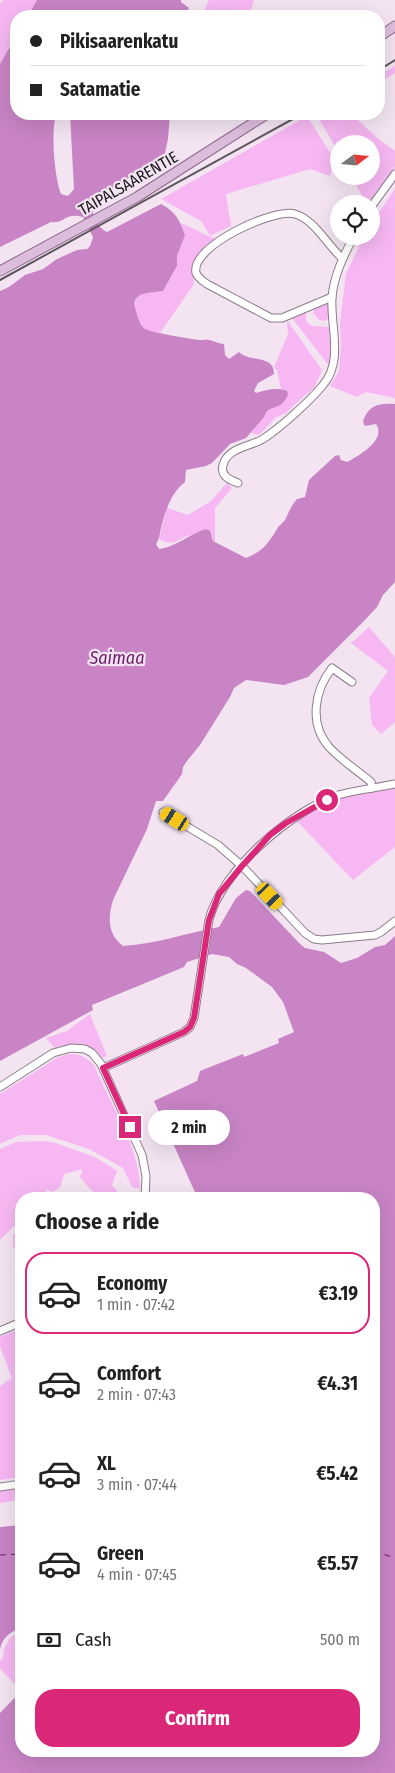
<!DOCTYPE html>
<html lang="en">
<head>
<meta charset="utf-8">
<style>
  :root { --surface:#fff; --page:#f6f6f6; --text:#222; --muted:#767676; --line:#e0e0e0; --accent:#db2777 }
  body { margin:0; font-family:"Fira Sans Condensed",sans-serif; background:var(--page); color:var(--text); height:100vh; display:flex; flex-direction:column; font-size:19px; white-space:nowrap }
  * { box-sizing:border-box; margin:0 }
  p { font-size:16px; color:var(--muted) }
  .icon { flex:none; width:28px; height:28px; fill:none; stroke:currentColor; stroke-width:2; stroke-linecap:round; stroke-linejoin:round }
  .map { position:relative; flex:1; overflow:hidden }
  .side { position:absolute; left:15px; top:1192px; width:365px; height:565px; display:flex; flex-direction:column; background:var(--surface); border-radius:20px; box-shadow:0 5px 20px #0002 }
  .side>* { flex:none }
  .hud { position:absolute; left:10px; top:10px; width:375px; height:110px; border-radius:20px; box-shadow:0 5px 20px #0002; display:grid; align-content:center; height:110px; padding:0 20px; background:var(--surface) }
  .needle { width:32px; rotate:74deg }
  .tools { position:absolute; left:330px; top:135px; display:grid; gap:10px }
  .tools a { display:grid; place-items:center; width:50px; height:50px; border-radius:50%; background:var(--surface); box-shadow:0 5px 20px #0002; font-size:25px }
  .end { position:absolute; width:22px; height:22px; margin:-11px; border:6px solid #db2777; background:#fff; box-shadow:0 0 0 2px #fff }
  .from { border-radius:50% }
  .bubble { position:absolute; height:35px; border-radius:18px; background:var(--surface); box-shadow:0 5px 20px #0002; font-size:16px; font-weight:700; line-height:35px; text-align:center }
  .car { position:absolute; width:15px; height:30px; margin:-15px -8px; border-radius:6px; box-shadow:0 0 4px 1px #0007; background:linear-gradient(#f5c518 24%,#345 0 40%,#f5c518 0 76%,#345 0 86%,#f5c518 0) }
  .hud b { display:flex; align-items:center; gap:18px; height:48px; font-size:19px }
  .hud b+b { border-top:1px solid var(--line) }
  .hud i { width:12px; height:12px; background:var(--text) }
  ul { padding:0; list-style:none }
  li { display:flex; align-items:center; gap:15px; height:82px; margin:0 10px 8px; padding:0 10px; border:2px solid transparent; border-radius:20px }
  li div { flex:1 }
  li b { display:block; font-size:19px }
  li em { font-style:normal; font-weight:700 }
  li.current { border-color:var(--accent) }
  li>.icon { width:45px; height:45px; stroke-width:1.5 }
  h2 { padding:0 20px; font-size:22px; line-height:60px }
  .pay { display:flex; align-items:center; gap:12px; height:55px; padding:0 20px; font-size:19px }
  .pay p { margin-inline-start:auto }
  .action { display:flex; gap:10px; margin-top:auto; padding:10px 20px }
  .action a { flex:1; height:58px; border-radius:20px; background:var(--accent); color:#fff; font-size:20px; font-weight:700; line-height:58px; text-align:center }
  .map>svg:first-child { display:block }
  .green { fill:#f6b7f2 }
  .water { fill:#c884c5 }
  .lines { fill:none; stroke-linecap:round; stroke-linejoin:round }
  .ferry { stroke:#6d1b6b; stroke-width:1; stroke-dasharray:6 5; stroke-linecap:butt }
  .minor-casing { stroke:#8b7d8a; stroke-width:9 }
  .major-casing { stroke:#8a6688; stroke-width:11 }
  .minor { stroke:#fff; stroke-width:7 }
  .major { stroke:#ddbddc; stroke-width:9 }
  .rail { stroke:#5e565d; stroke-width:2 }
  .route { stroke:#db2777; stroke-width:6 }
  .labels { text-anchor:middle; stroke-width:4.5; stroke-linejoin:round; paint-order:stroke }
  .street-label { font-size:16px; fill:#1a151a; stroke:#f4e4f2 }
  .water-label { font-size:18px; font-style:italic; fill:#6d1b6b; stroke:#f4e4f2 }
</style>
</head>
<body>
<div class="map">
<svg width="395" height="1773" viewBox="0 0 395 1773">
  <rect width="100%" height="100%" fill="#f4e4f2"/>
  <g class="green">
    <path d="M3,0H37L28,16H16V36L0,64V3Z"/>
    <path d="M209,0H254L249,16H202Z"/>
    <path d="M395,66V73L379,83V75Z"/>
    <path d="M316,114H351L381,141L395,151V167L367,204L351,176H371V144H339V153Z"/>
    <path d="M307,116L334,159L330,176L310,169L226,194L231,226L210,236L201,221L161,199Z"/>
    <path d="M395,189V398L366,392L357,397L330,386L339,371L341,346L340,322L346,274L364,236H371V224Z"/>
    <path d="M181,223L215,239C206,246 189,258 192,272C193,277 194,279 194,284L160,333C154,331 146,332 142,327C137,320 130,300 140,295C146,291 156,292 163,291L177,267V256L185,235Z"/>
    <path d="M328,303V319L324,321L319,320L313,313L314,309Z"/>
    <path d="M306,312V321L312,326L329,327L331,360L329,366L292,318Z"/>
    <path d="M287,320L322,370L314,388L304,396L286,413L275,418L259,435L251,433L265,413L287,391L281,389L277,371L274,367L288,334Z"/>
    <path d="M227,483L232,488L215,508V541H213V537C207,536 199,534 193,535C178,536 176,549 159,539L167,508L188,515L211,501Z"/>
    <path d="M369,627L395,657V722L381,734L372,725L369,698L388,671L351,643Z"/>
    <path d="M395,784V847L353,880L294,818L327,800Z"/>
    <path d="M90,1014L107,1056L102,1058C87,1045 74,1040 55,1048L46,1038L67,1031Z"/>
    <path d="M68,1054C80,1054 86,1057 94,1065C110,1104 140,1147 140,1189L132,1187L123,1168L89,1149L46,1135H20L0,1144V1094L57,1058Z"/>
    <path d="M43,1141L56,1143L97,1158L117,1171L112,1185L123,1199H105L91,1190L80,1177L83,1169L64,1174L60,1187L53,1192L45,1189L51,1199H21V1223L13,1227L0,1240V1149L16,1142Z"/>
    <path d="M21,1228V1247L15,1249L13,1246V1235Z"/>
    <path d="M21,1328V1477L0,1480V1386L12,1378L0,1347V1337Z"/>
    <path d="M21,1488L20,1500L0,1503V1491Z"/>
    <path d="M21,1630V1681L16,1685L0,1669V1661L3,1657L4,1649L10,1638Z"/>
  </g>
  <g class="water">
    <path d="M37,0H181V2L189,8L187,14L183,16H28Z"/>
    <path d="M16,36V114H56C51,133 54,175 61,194L68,196L74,189L70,114H170L168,139L164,158C148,168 99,192 92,208C93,217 98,228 107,232L161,204C175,211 180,220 185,235L177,256V266L163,291C152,293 131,291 135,308C137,314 139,325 145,329C150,332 194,340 202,340C206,340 205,339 209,340C215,341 219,344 224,344L225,355L229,359L239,352C250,363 274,354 274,374L258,383L254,391L256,393C266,390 277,387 287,391L288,395C286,398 284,403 280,405C273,409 267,407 264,417L246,438L230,444L212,463L206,466L186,470L185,482C172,492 166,509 162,524C160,531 160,538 156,544L159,549C176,547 189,534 206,529L210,531L213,541L246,558C263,551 268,544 277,529C279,525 283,523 285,520C289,512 291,506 297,499L305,497L309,480L335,456L339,455L341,460L347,462C358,456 387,440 376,424L365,426L363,422C368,405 379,403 395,404V582L383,595L377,607L364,621L308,677L284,685L246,680L234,688L230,697L200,745L187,761L183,767L182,774L163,801H156L147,829L113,900C108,917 107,934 123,946C156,944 187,933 219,927L236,898L246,890L250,891L300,944L305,948L324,952L341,963L357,958L375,947L385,945L395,936V1773H0V1713L21,1691V1751H374V1199H198L154,1101L197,1081L200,1071L243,1054L244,1057L279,1043L278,1039L294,1032L283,1002L272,987L246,968L237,964L229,957L212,954L187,962L184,967L92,1005L93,1010L0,1061V291L9,287L25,275L43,269L57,259L77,250L87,249L90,246L93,237L83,217C64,212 65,224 51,222L0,247V64Z"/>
    <path d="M21,1525V1627C10,1633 3,1636 0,1649V1527Z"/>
  </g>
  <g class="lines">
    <g class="ferry">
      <path d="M374,1551L395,1558"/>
      <path d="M0,1555L21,1554"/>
    </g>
    <defs>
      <g id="minor">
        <path d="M371,207L395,174"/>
        <path d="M332,297L282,318H271L207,284C203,281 198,278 196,273C190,246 274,208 295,214C315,220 327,245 342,258"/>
        <path d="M238,483C230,480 220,476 223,465C228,447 250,447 263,439C280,428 310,401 323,385C344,361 330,326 332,297C334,275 344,255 354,236"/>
        <path d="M352,682L332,668C314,691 309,724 329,747C341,760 358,771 371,782L372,788"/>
        <path d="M163,812L218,845L242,866L305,933L314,939L322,940L375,935L381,932L395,921"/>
        <path d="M103,1068L184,1032L190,1027L194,1018L209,920C221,871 291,811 338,795C356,790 376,788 395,784"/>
        <path d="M0,1087L53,1053L71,1048L85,1049L92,1053L101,1064L142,1155L146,1176L145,1199"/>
        <path d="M0,1331L21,1322"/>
        <path d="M0,1487L21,1484"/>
      </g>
      <g id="major">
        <path d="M379,37L395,26"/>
        <path d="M0,271L137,197L267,114"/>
      </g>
    </defs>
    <use href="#minor" class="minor-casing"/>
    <use href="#major" class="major-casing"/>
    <use href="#minor" class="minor"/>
    <use href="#major" class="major"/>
    <g class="rail">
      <path d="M379,70L395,60"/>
      <path d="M0,280L302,114"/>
    </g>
  </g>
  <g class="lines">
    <path class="route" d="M130,1127L103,1068L184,1032L190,1027L194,1018L209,920L219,894L242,866L270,835L286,823L327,800"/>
  </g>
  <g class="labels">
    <g class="street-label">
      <text transform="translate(128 183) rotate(-30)" y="6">TAIPALSAARENTIE</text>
    </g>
    <g class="water-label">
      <text x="117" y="664">Saimaa</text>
    </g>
  </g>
</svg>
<div class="tools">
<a><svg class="needle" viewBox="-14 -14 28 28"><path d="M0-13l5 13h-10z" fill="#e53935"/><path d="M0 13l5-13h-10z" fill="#767676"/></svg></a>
<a><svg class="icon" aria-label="locate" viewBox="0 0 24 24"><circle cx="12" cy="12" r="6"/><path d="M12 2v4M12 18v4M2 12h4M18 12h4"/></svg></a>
</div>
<i class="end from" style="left:327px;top:800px"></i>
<i class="end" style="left:130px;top:1127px"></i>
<div class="bubble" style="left:148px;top:1110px;width:82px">2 min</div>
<i class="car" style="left:175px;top:819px;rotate:301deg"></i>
<i class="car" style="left:270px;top:896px;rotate:137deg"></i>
<div class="hud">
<b><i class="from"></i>Pikisaarenkatu</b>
<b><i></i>Satamatie</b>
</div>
<section class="side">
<h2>Choose a ride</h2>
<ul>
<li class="current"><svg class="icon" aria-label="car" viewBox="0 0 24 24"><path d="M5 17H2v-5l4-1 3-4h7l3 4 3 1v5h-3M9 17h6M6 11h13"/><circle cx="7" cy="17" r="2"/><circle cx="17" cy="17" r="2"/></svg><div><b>Economy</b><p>1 min · 07:42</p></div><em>€3.19</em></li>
<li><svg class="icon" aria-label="car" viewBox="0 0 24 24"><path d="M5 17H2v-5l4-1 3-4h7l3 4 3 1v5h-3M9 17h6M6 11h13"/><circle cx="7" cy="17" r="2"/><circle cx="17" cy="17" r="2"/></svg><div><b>Comfort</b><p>2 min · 07:43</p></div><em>€4.31</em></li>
<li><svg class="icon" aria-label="car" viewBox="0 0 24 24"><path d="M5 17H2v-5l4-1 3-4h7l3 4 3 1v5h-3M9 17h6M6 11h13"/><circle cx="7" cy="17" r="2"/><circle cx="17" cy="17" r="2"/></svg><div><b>XL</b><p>3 min · 07:44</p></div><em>€5.42</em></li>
<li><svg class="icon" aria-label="car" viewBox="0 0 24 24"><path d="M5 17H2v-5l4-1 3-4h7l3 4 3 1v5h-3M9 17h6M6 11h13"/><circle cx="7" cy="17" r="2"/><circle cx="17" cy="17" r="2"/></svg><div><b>Green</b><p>4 min · 07:45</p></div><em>€5.57</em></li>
</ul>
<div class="pay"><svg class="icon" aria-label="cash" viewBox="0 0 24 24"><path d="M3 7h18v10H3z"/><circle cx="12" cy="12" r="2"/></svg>Cash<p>500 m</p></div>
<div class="action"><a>Confirm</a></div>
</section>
</div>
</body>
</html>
